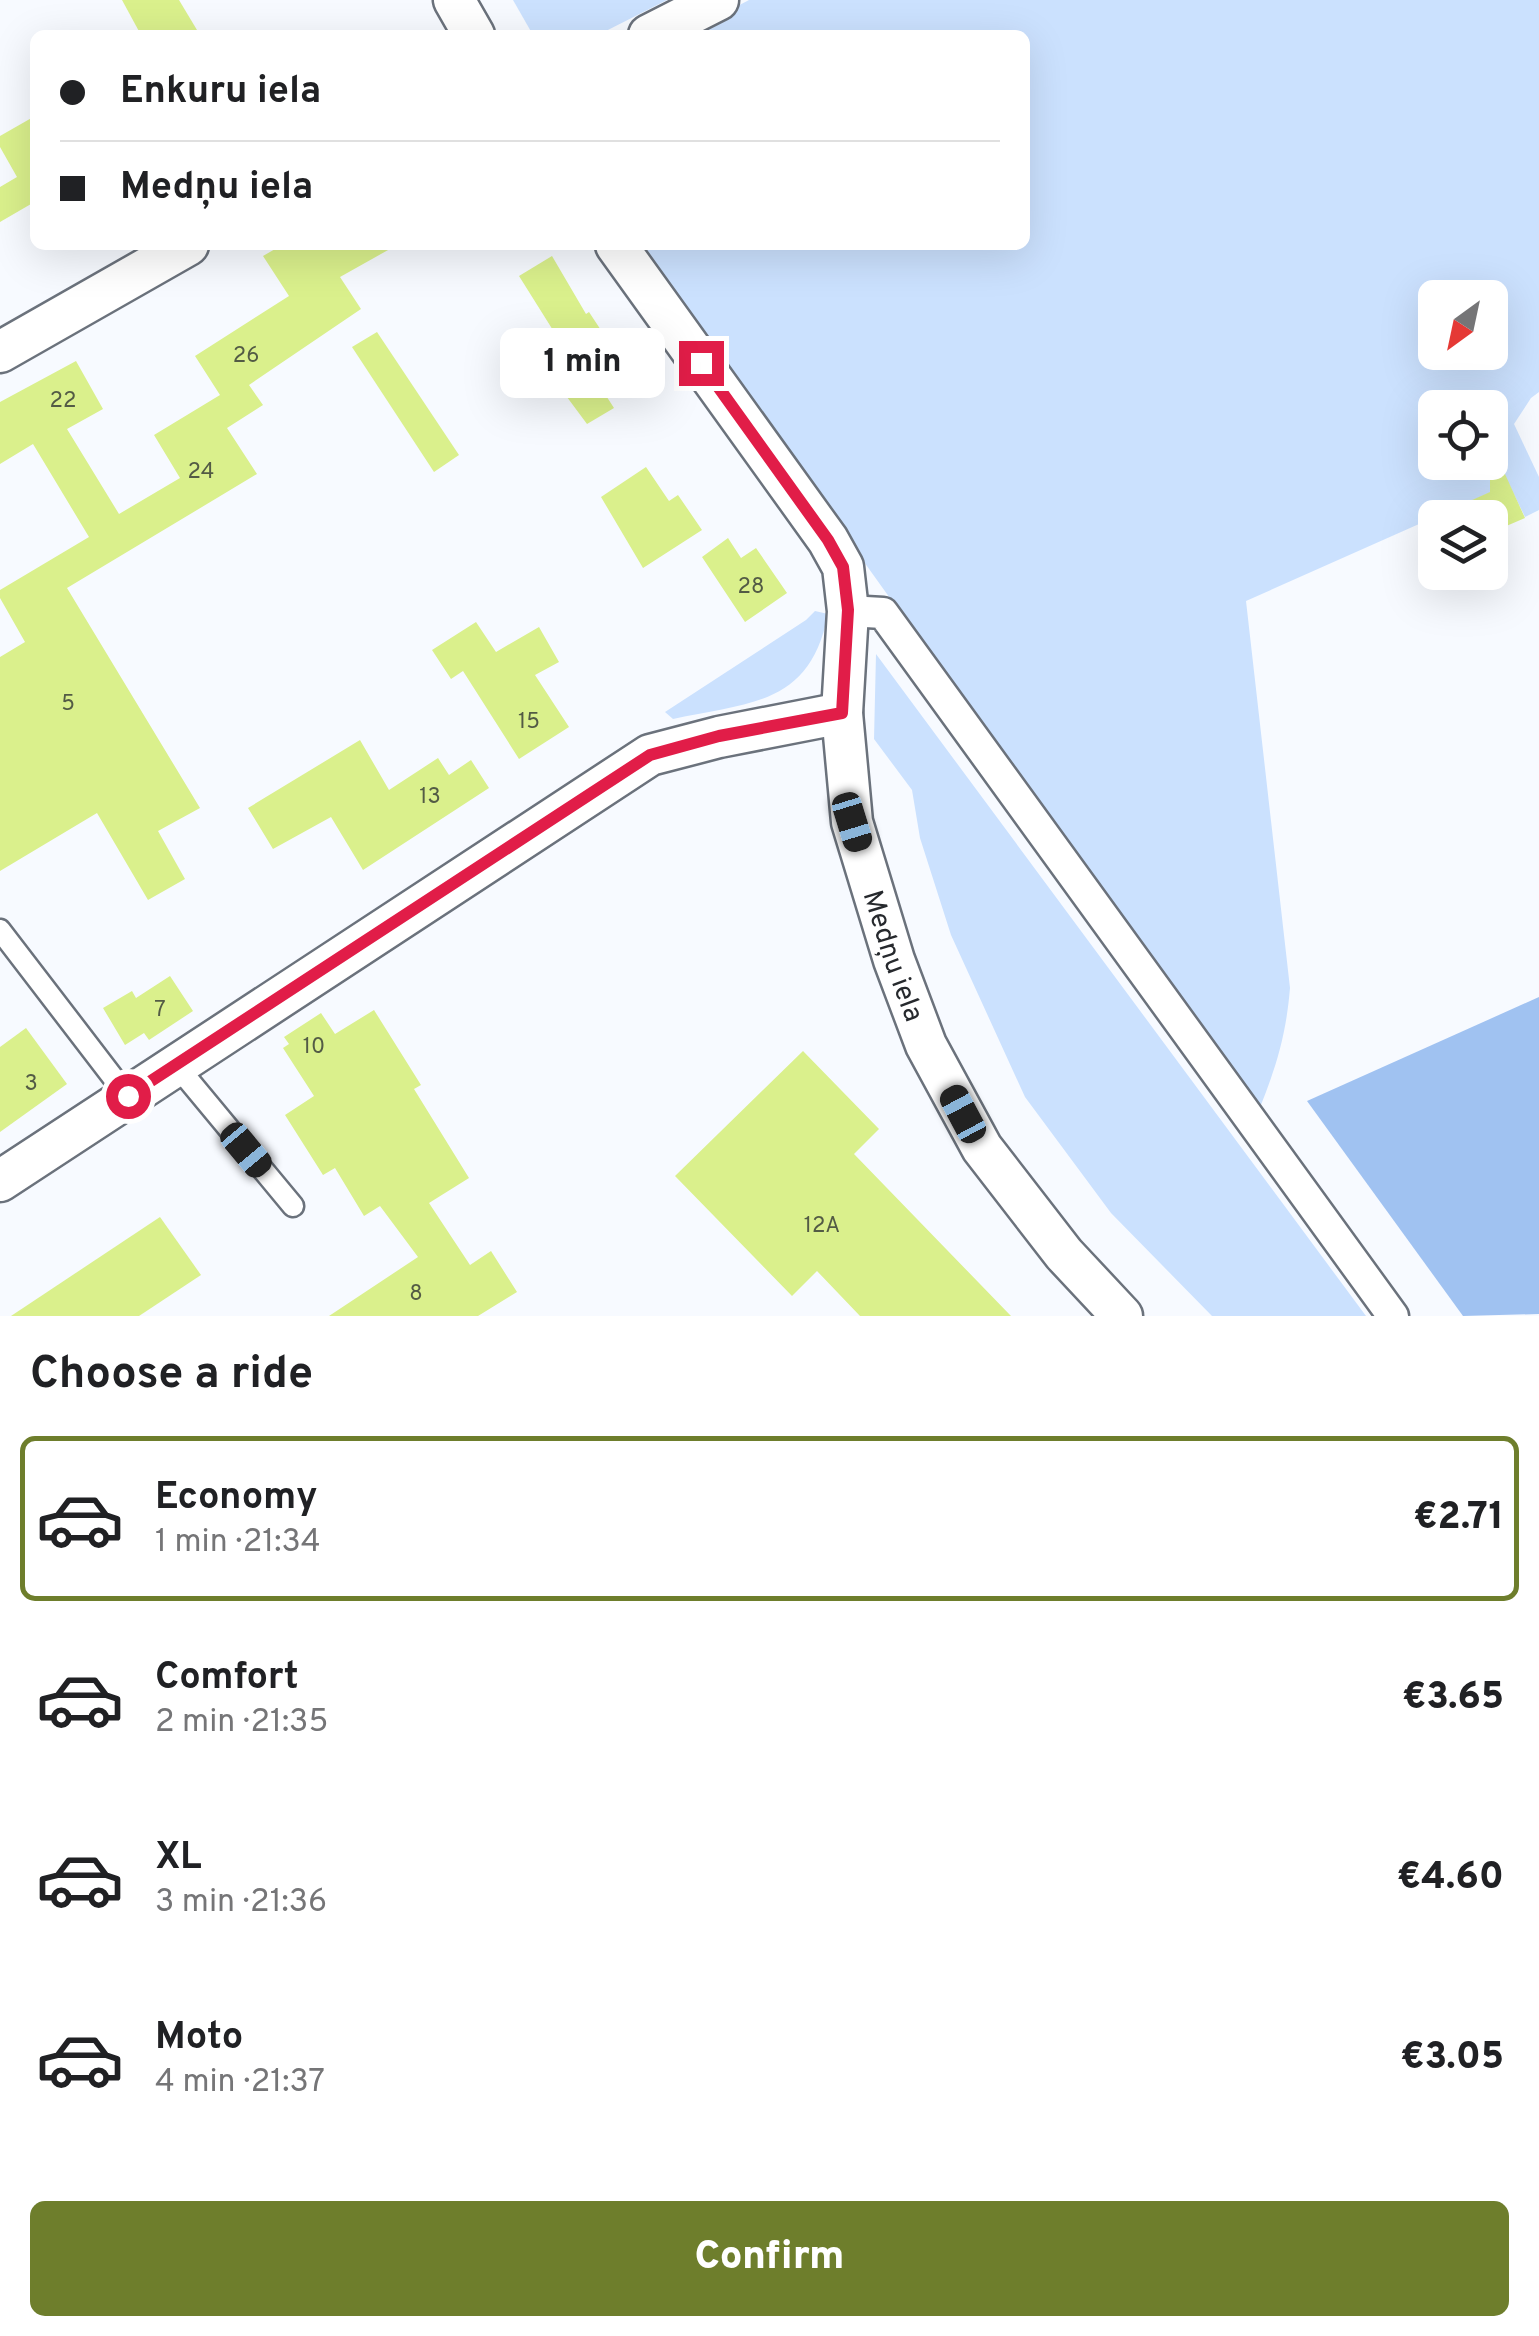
<!DOCTYPE html>
<html lang="en">
<head>
<meta charset="utf-8">
<style>
  :root { --surface:#fff; --page:#f2f2f2; --text:#202124; --muted:#757577; --line:#e0e0e0; --accent:#6e7e2c }
  body { margin:0; font-family:Overpass,sans-serif; background:var(--page); color:var(--text); height:100vh; display:flex; flex-direction:column; font-size:38px; white-space:nowrap }
  * { box-sizing:border-box; margin:0 }
  p { font-size:32px; color:var(--muted) }
  .icon { flex:none; width:55px; height:55px; fill:none; stroke:currentColor; stroke-width:2; stroke-linecap:round; stroke-linejoin:round }
  .map { position:relative; height:1316px; overflow:hidden }
  .panel { display:flex; flex-direction:column; background:var(--surface); flex:1 }
  .panel>* { flex:none }
  .guide { position:absolute; left:30px; top:30px; width:1000px; height:220px; border-radius:15px; box-shadow:0 10px 40px #0002; display:grid; align-content:center; height:220px; padding:0 30px; background:var(--surface) }
  .needle { width:65px; rotate:213deg }
  .tools { position:absolute; left:1418px; top:280px; display:grid; gap:20px }
  .tools a { display:grid; place-items:center; width:90px; height:90px; border-radius:15px; background:var(--surface); box-shadow:0 10px 40px #0002; font-size:50px }
  .end { position:absolute; width:45px; height:45px; margin:-22px; border:12px solid #e11d48; background:#fff; box-shadow:0 0 0 5px #fff }
  .from { border-radius:50% }
  .bubble { position:absolute; height:70px; border-radius:15px; background:var(--surface); box-shadow:0 10px 40px #0002; font-size:32px; font-weight:800; line-height:70px; text-align:center }
  .car { position:absolute; width:30px; height:60px; margin:-30px -15px; border-radius:12px; box-shadow:0 0 8px 2px #0007; background:linear-gradient(#222 24%,#8ab4d8 0 40%,#222 0 76%,#8ab4d8 0 86%,#222 0) }
  .guide b { display:flex; align-items:center; gap:35px; height:95px; font-size:38px }
  .guide b+b { border-top:2px solid var(--line) }
  .guide i { width:25px; height:25px; background:var(--text) }
  ul { padding:0; list-style:none }
  li { display:flex; align-items:center; gap:30px; height:165px; margin:0 20px 15px; padding:0 10px; border:5px solid transparent; border-radius:15px }
  li div { flex:1 }
  li b { display:block; font-size:38px }
  li em { font-style:normal; font-weight:800 }
  li.current { border-color:var(--accent) }
  li>.icon { width:90px; height:90px; stroke-width:1.5 }
  h2 { padding:0 30px; font-size:45px; line-height:120px }
  .button { display:flex; gap:20px; margin-top:auto; padding:20px 30px }
  .button a { flex:1; height:115px; border-radius:15px; background:var(--accent); color:#fff; font-size:40px; font-weight:800; line-height:115px; text-align:center }
  .map>svg:first-child { display:block }
  .green { fill:#cbe1fe; fill-rule:evenodd }
  .forest { fill:#a0c2f1 }
  .building { fill:#daf08c }
  .lines { fill:none; stroke-linecap:round; stroke-linejoin:round }
  .service-casing { stroke:#6b727c; stroke-width:25 }
  .pedestrian-casing { stroke:#6b727c; stroke-width:35 }
  .minor-casing { stroke:#6b727c; stroke-width:45 }
  .service { stroke:#fff; stroke-width:20 }
  .pedestrian { stroke:#fff; stroke-width:30 }
  .minor { stroke:#fff; stroke-width:40 }
  .route { stroke:#e11d48; stroke-width:12 }
  .labels { text-anchor:middle; stroke-width:9; stroke-linejoin:round; paint-order:stroke }
  .number-label { font-size:22px; fill:#535b45 }
  .street-label { font-size:28px; fill:#26292d; stroke:#f7faff }
</style>
</head>
<body>
<div class="map">
<svg width="1539" height="1316" viewBox="0 0 1539 1316">
  <rect width="100%" height="100%" fill="#f7faff"/>
  <g class="green">
    <path d="M513,0H667L598,35H533Z"/>
    <path d="M749,0H1539V392L1531,398L1514,424L1539,477V510L1525,517L1509,484L1246,601L1290,988C1286,1036 1276,1068 1258,1112L637,245H1025V35H683ZM1435,298H1490V352H1435ZM1435,408H1490V462H1435Z"/>
    <path d="M815,611L828,614C810,706 750,702 673,719L665,712L806,620Z"/>
    <path d="M876,654L1366,1316H1212L1111,1213L1025,1097L951,935L920,838L912,790L874,739Z"/>
  </g>
  <path class="forest" d="M1539,997V1314L1463,1316L1307,1101Z"/>
  <g class="building">
    <path d="M122,0H179L200,35H141Z"/>
    <path d="M35,116V211L31,204L0,222V187L17,177L0,147V136Z"/>
    <path d="M282,245H397L340,277L361,309L249,385L263,405L227,428L257,474L67,588L200,808L158,831L185,879L148,900L97,813L0,871V657L25,642L0,598V590L89,537L33,444L0,464V402L76,361L103,409L67,429L119,514L180,478L154,435L220,395L195,356L289,296L263,256Z"/>
    <path d="M552,256L586,314L589,312L618,356L592,374L614,408L587,424L538,358L552,349L546,341L556,335L519,276Z"/>
    <path d="M377,332L459,455L434,472L352,347Z"/>
    <path d="M1490,441L1525,518L1490,533V518H1432L1490,492Z"/>
    <path d="M646,467L669,501L678,495L702,530L643,568L601,497Z"/>
    <path d="M728,538L741,558L756,548L787,593L745,622L702,557Z"/>
    <path d="M476,622L496,652L539,627L559,662L535,675L569,727L519,759L463,671L451,679L432,650Z"/>
    <path d="M360,740L389,790L438,758L449,775L471,760L489,788L363,870L331,817L273,849L248,808Z"/>
    <path d="M170,976L193,1011L149,1040L144,1033L125,1045L103,1008L132,991L136,998Z"/>
    <path d="M374,1010L421,1085L414,1089L469,1178L429,1203L470,1265L491,1251L517,1292L478,1316H329L418,1257L380,1206L364,1216L335,1168L323,1175L285,1115L314,1096L283,1048L289,1044L284,1037L321,1013L335,1034Z"/>
    <path d="M26,1028L67,1084L0,1132V1047Z"/>
    <path d="M803,1051L879,1129L854,1154L1011,1316H860L817,1271L792,1296L675,1176Z"/>
    <path d="M160,1217L201,1275L139,1316H11Z"/>
  </g>
  <g class="lines">
    <defs>
      <g id="service">
        <path d="M0,930L128,1097"/>
        <path d="M176,1065L293,1206"/>
      </g>
      <path id="pedestrian" d="M848,611L883,613L1393,1316"/>
      <g id="minor">
        <path d="M454,0L474,35"/>
        <path d="M649,35L718,0"/>
        <path id="s1" d="M616,245L828,540L843,567L848,611L842,713L852,822L894,960L926,1045L982,1148L1064,1254L1122,1316"/>
        <path d="M0,352L188,245"/>
        <path d="M0,1181L650,755L719,737L842,713"/>
      </g>
    </defs>
    <use href="#service" class="service-casing"/>
    <use href="#pedestrian" class="pedestrian-casing"/>
    <use href="#minor" class="minor-casing"/>
    <use href="#service" class="service"/>
    <use href="#pedestrian" class="pedestrian"/>
    <use href="#minor" class="minor"/>
  </g>
  <g class="lines">
    <path class="route" d="M128,1096L650,755L719,736L842,713L848,610L843,567L828,540L701,363"/>
  </g>
  <g class="labels">
    <g class="number-label">
      <text x="246" y="362">26</text>
      <text x="63" y="407">22</text>
      <text x="201" y="478">24</text>
      <text x="751" y="593">28</text>
      <text x="68" y="710">5</text>
      <text x="529" y="728">15</text>
      <text x="430" y="803">13</text>
      <text x="160" y="1016">7</text>
      <text x="314" y="1053">10</text>
      <text x="31" y="1090">3</text>
      <text x="822" y="1232">12A</text>
      <text x="416" y="1300">8</text>
    </g>
    <g class="street-label">
      <text dy="10" stroke="none"><textPath href="#s1" startOffset="790">Medņu iela</textPath></text>
    </g>
  </g>
</svg>
<div class="tools">
<a><svg class="needle" viewBox="-14 -14 28 28"><path d="M0-13l5 13h-10z" fill="#e53935"/><path d="M0 13l5-13h-10z" fill="#757577"/></svg></a>
<a><svg class="icon" aria-label="locate" viewBox="0 0 24 24"><circle cx="12" cy="12" r="6"/><path d="M12 2v4M12 18v4M2 12h4M18 12h4"/></svg></a>
<a><svg class="icon" aria-label="layers" viewBox="0 0 24 24"><path d="M12 4l9 5-9 5-9-5zM3 14l9 5 9-5"/></svg></a>
</div>
<i class="end from" style="left:128px;top:1096px"></i>
<i class="end" style="left:701px;top:363px"></i>
<div class="bubble" style="left:500px;top:328px;width:165px">1 min</div>
<i class="car" style="left:852px;top:822px;rotate:163deg"></i>
<i class="car" style="left:963px;top:1114px;rotate:332deg"></i>
<i class="car" style="left:246px;top:1150px;rotate:140deg"></i>
<div class="guide">
<b><i class="from"></i>Enkuru iela</b>
<b><i></i>Medņu iela</b>
</div>
</div>
<section class="panel">
<h2>Choose a ride</h2>
<ul>
<li class="current"><svg class="icon" aria-label="car" viewBox="0 0 24 24"><path d="M5 17H2v-5l4-1 3-4h7l3 4 3 1v5h-3M9 17h6M6 11h13"/><circle cx="7" cy="17" r="2"/><circle cx="17" cy="17" r="2"/></svg><div><b>Economy</b><p>1 min · 21:34</p></div><em>€2.71</em></li>
<li><svg class="icon" aria-label="car" viewBox="0 0 24 24"><path d="M5 17H2v-5l4-1 3-4h7l3 4 3 1v5h-3M9 17h6M6 11h13"/><circle cx="7" cy="17" r="2"/><circle cx="17" cy="17" r="2"/></svg><div><b>Comfort</b><p>2 min · 21:35</p></div><em>€3.65</em></li>
<li><svg class="icon" aria-label="car" viewBox="0 0 24 24"><path d="M5 17H2v-5l4-1 3-4h7l3 4 3 1v5h-3M9 17h6M6 11h13"/><circle cx="7" cy="17" r="2"/><circle cx="17" cy="17" r="2"/></svg><div><b>XL</b><p>3 min · 21:36</p></div><em>€4.60</em></li>
<li><svg class="icon" aria-label="car" viewBox="0 0 24 24"><path d="M5 17H2v-5l4-1 3-4h7l3 4 3 1v5h-3M9 17h6M6 11h13"/><circle cx="7" cy="17" r="2"/><circle cx="17" cy="17" r="2"/></svg><div><b>Moto</b><p>4 min · 21:37</p></div><em>€3.05</em></li>
</ul>
<div class="button"><a>Confirm</a></div>
</section>
</body>
</html>
